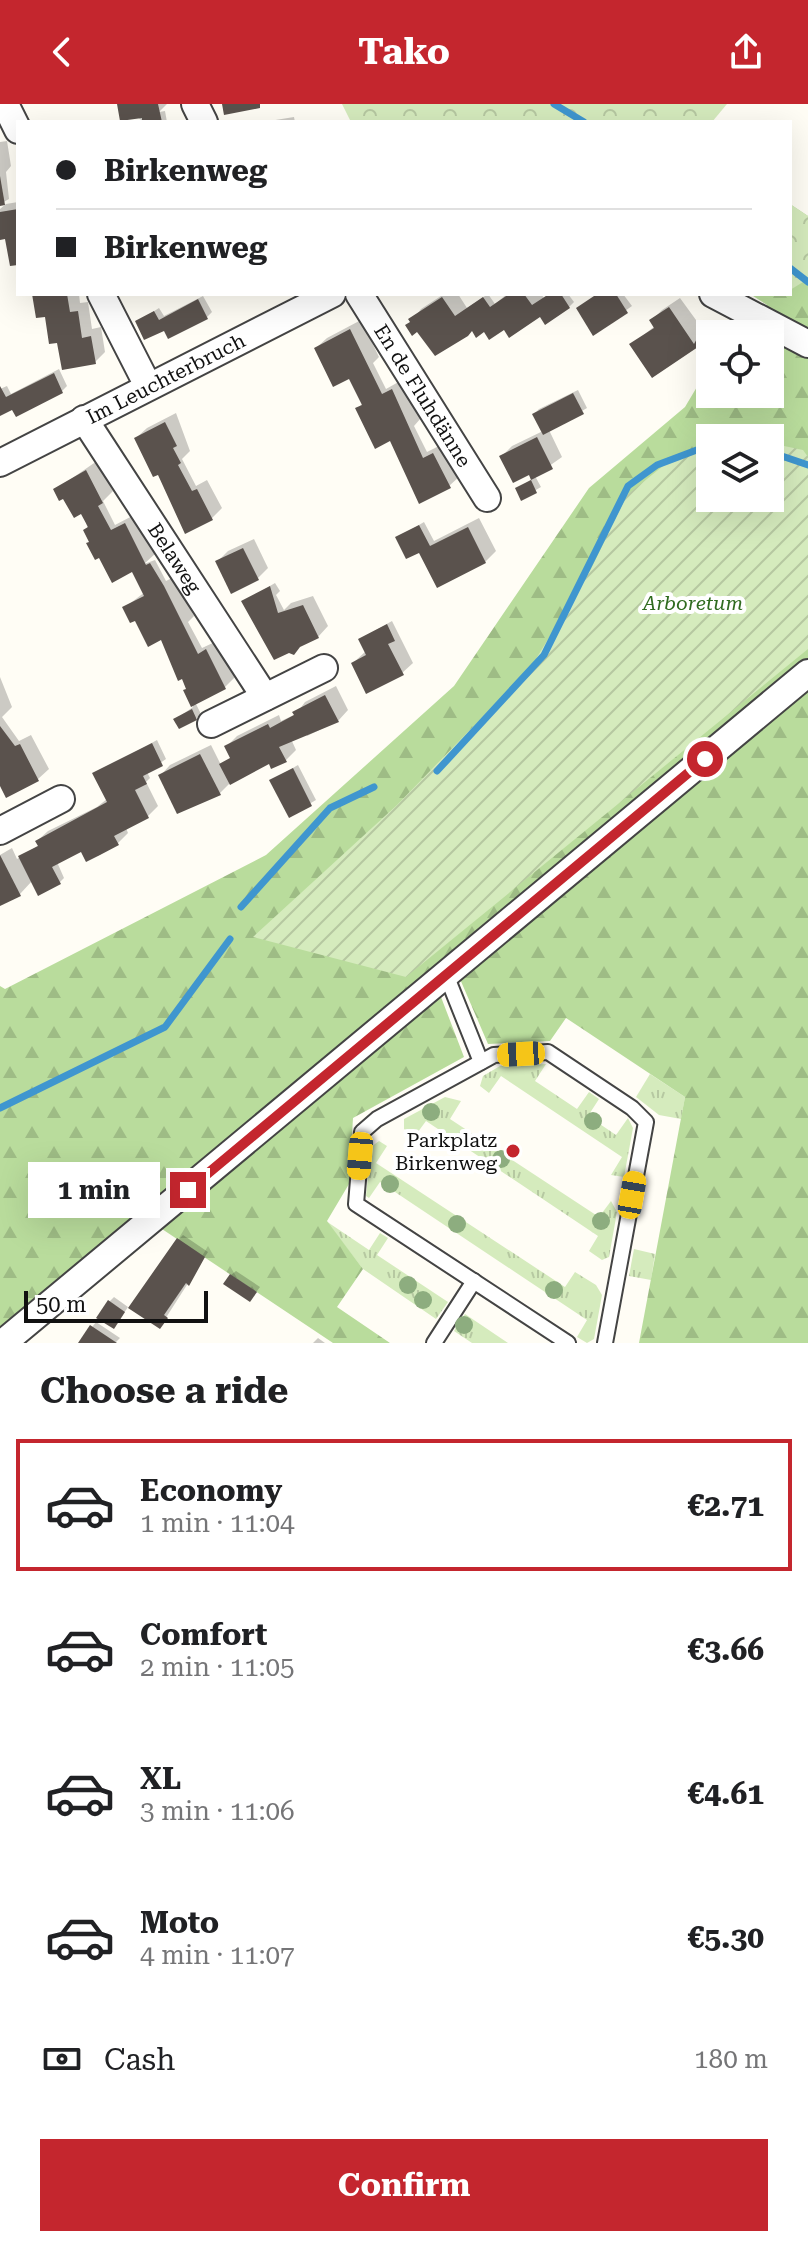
<!DOCTYPE html>
<html lang="en">
<head>
<meta charset="utf-8">
<style>
  :root { --surface:#fff; --page:#f2f2f2; --text:#202124; --muted:#757577; --line:#e0e0e0; --accent:#c4262e }
  body { margin:0; font-family:"Roboto Serif",serif; background:var(--page); color:var(--text); height:100vh; display:flex; flex-direction:column; font-size:30px; white-space:nowrap }
  * { box-sizing:border-box; margin:0 }
  p { font-size:26px; color:var(--muted) }
  .icon { flex:none; width:44px; height:44px; fill:none; stroke:currentColor; stroke-width:2; stroke-linecap:round; stroke-linejoin:round }
  .map { position:relative; height:1239px; overflow:hidden }
  .details { display:flex; flex-direction:column; background:var(--surface); flex:1 }
  .details>* { flex:none }
  .banner { position:absolute; left:16px; top:16px; width:776px; height:176px; border-radius:0px; box-shadow:0 8px 32px #0002; display:grid; align-content:center; height:176px; padding:0 40px; background:var(--surface) }
  .fabs { position:absolute; left:696px; top:216px; display:grid; gap:16px }
  .fabs a { display:grid; place-items:center; width:88px; height:88px; border-radius:0px; background:var(--surface); box-shadow:0 8px 32px #0002; font-size:40px }
  .scale { position:absolute; left:24px; bottom:20px; width:184px; box-sizing:border-box; padding-left:8px; border:4px solid #111; border-top:0; font-size:22px; line-height:28px; white-space:nowrap; color:#111; -webkit-text-stroke:6px #fff; paint-order:stroke }
  .end { position:absolute; width:36px; height:36px; margin:-18px; border:10px solid #c4262e; background:#fff; box-shadow:0 0 0 4px #fff }
  .from { border-radius:50% }
  .bubble { position:absolute; height:56px; border-radius:0px; background:var(--surface); box-shadow:0 8px 32px #0002; font-size:26px; font-weight:700; line-height:56px; text-align:center }
  .car { position:absolute; width:24px; height:48px; margin:-24px -12px; border-radius:10px; box-shadow:0 0 6px 2px #0007; background:linear-gradient(#f5c518 24%,#345 0 40%,#f5c518 0 76%,#345 0 86%,#f5c518 0) }
  .banner b { display:flex; align-items:center; gap:28px; height:76px; font-size:30px }
  .banner b+b { border-top:2px solid var(--line) }
  .banner i { width:20px; height:20px; background:var(--text) }
  ul { padding:0; list-style:none }
  li { display:flex; align-items:center; gap:24px; height:132px; margin:0 16px 12px; padding:0 24px; border:4px solid transparent; border-radius:0px }
  li div { flex:1 }
  li b { display:block; font-size:30px }
  li em { font-style:normal; font-weight:700 }
  li.active { border-color:var(--accent) }
  li>.icon { width:72px; height:72px; stroke-width:1.5 }
  h2 { padding:0 40px; font-size:36px; line-height:96px }
  .pay { display:flex; align-items:center; gap:20px; height:88px; padding:0 40px; font-size:30px }
  .pay p { margin-inline-start:auto }
  .cta { display:flex; gap:16px; margin-top:auto; padding:16px 40px }
  .cta a { flex:1; height:92px; border-radius:0px; background:var(--accent); color:#fff; font-size:32px; font-weight:700; line-height:92px; text-align:center }
  header { display:flex; justify-content:space-between; align-items:center; height:104px; padding:0 40px; background:var(--accent); color:#fff; font-size:36px; font-weight:700 }
  .map>svg:first-child { display:block }
  .grass { fill:url(#grass-tufts) }
  .forest { fill:url(#forest-firs); fill-rule:evenodd }
  .park { fill:url(#park-crowns) }
  .garden { fill:url(#garden-furrows) }
  .shadow { fill:#0003 }
  .lines { fill:none; stroke-linecap:round; stroke-linejoin:round }
  .stream { stroke:#3f96cf; stroke-width:7 }
  .building { fill:#5a524d }
  .service-casing { stroke:#444; stroke-width:18 }
  .minor-casing { stroke:#444; stroke-width:30 }
  .service { stroke:#fff; stroke-width:14 }
  .minor { stroke:#fff; stroke-width:26 }
  .tree { fill:#8dad7f }
  .route { stroke:#c4262e; stroke-width:10 }
  .poi-dot { fill:#c4262e; stroke:#fff; stroke-width:3 }
  .labels { text-anchor:middle; stroke-width:8; stroke-linejoin:round; paint-order:stroke }
  .street-label { font-size:20px; fill:#111; stroke:#fff }
  .park-label { font-size:20px; font-style:italic; fill:#2f6b1f; stroke:#fff }
  .poi-label { font-size:20px; fill:#111; stroke:#fff; text-anchor:end }
</style>
</head>
<body>
<header><svg class="icon" aria-label="back" viewBox="0 0 24 24"><path d="M15 5l-7 7 7 7"/></svg>Tako<svg class="icon" aria-label="share" viewBox="0 0 24 24"><path d="M12 15V3M7 8l5-5 5 5M5 13v7h14v-7"/></svg></header>
<div class="map">
<svg width="808" height="1239" viewBox="0 0 808 1239">
  <defs>
    <pattern id="grass-tufts" width="24" height="20" patternUnits="userSpaceOnUse" patternTransform="scale(2)"><rect width="24" height="20" fill="#d5ebbd"/><path d="M3 7l-1-3M5 7V3M7 7l1-3M15 17l-1-3M17 17v-4M19 17l1-3" fill="none" stroke="#b6c8a1"/></pattern>
    <pattern id="forest-firs" width="22" height="20" patternUnits="userSpaceOnUse" patternTransform="scale(2)"><rect width="22" height="20" fill="#b9dc9c"/><path d="M5 1l3.5 6h-7zM16 11l3.5 6h-7z" fill="#9ebc85"/></pattern>
    <pattern id="park-crowns" width="20" height="18" patternUnits="userSpaceOnUse" patternTransform="scale(2)"><rect width="20" height="18" fill="#d5ebbd"/><path d="M2 6a3 3 0 1 1 6 0M12 15a3 3 0 1 1 6 0" fill="none" stroke="#b6c8a1"/></pattern>
    <pattern id="garden-furrows" width="10" height="10" patternUnits="userSpaceOnUse" patternTransform="scale(2)"><rect width="10" height="10" fill="#d5ebbd"/><path d="M-1 1l2-2M0 10L10 0M9 11l2-2" fill="none" stroke="#b6c8a1"/></pattern>
  </defs>
  <rect width="100%" height="100%" fill="#fffdf5"/>
  <g class="grass">
    <path d="M546,960L535,977L577,1005L589,988L599,995L588,1012L616,1031L628,1014L633,1024L624,1073L611,1071L622,1053L501,972L489,989L480,982L483,972L500,962Z"/>
    <path d="M650,970L685,993L681,1015L659,1011L636,993Z"/>
    <path d="M445,993L461,997L450,1015L599,1113L611,1097L617,1108L609,1153L602,1156L589,1147L598,1132L426,1017L415,1032L404,1025V1015Z"/>
    <path d="M379,1037L387,1042L376,1059L565,1183L575,1168L596,1181L602,1191L594,1235L587,1239L577,1233L587,1216L380,1078L369,1094L366,1092L371,1043Z"/>
    <path d="M326,1117L369,1146L380,1129L388,1134L377,1151L448,1198L436,1215L363,1165Z"/>
    <path d="M634,1145L655,1150L651,1176L629,1172Z"/>
    <path d="M465,1210L508,1239H472L454,1227Z"/>
  </g>
  <path class="forest" d="M790,100L808,112V1239H639L685,993L566,914L550,937L488,940L460,875L441,893L464,953L353,1014L349,1080L327,1117L363,1165L337,1203L390,1239H333L141,1111L0,1226V882L5,885L266,751L454,582L589,384L685,303L710,261V290H770V230H729L734,222L767,201L750,190H790ZM710,334H770V394H710Z"/>
  <g class="park">
    <path d="M342,0H727L712,18H351Z"/>
    <path d="M790,100L808,112V175L790,186Z"/>
  </g>
  <path class="garden" d="M770,339L803,346L808,353V545L406,873L253,833L397,701L531,563L591,465L627,391L673,354L710,340V394H770Z"/>
  <g class="shadow">
    <path d="M119,0H167L159,8L165,7L167,18H144Z"/>
    <path d="M294,13L295,18H263Z"/>
    <path d="M7,37L11,62L6,68L9,95L0,100V38Z"/>
    <path d="M18,98V159L7,133L0,134V105L6,100Z"/>
    <path d="M34,190H79L80,199L88,198L92,225L101,223L105,248L95,258L59,236Z"/>
    <path d="M444,190H458L467,204L488,190L495,200L507,190H541L544,194L549,190H568L574,198L569,203L485,225L412,217L421,205Z"/>
    <path d="M598,190H623L632,202L594,229Z"/>
    <path d="M203,192L212,208L207,213L165,224L137,218L159,204L164,212Z"/>
    <path d="M680,194L704,227L711,217L727,227L725,230H710V248L698,240H632L655,222L651,217L662,206Z"/>
    <path d="M361,216L379,253L373,259L386,285L402,276L421,314L414,322L427,348L443,340L460,372L449,382L357,305L363,299L352,276L316,244L327,234Z"/>
    <path d="M59,265L67,282L62,287L17,310L13,303L0,309V285L7,282L11,290Z"/>
    <path d="M578,286L587,304L549,326L562,353L535,372L541,383L522,394L518,384L532,375L530,369L501,353L512,342L543,327L534,310L539,305Z"/>
    <path d="M176,309L190,347L182,355L196,382L207,376L222,404L211,415L160,371L136,334L147,324Z"/>
    <path d="M97,357L113,387L103,397L115,421L136,410L156,449L144,460L155,456L166,477L174,473L194,512L188,518L202,544L217,537L235,573L225,583L195,598L201,610L196,615H176L193,603L183,572L164,536L124,504L145,488L133,465L91,437L84,411L55,386Z"/>
    <path d="M479,414L496,447L485,458L419,446L397,434L424,418L434,437Z"/>
    <path d="M254,435L268,464L258,474L217,458L228,447Z"/>
    <path d="M275,479L280,487L276,491L284,506L291,499L313,492L328,522L318,533L244,497Z"/>
    <path d="M392,517L413,559L402,569L353,559L366,547L360,535Z"/>
    <path d="M0,573L12,603L2,613L19,637L31,631L49,665L38,675L7,691L0,678Z"/>
    <path d="M336,582L348,606L338,617L307,632L305,628L291,635L296,646L286,656L269,657L230,679L220,689L160,672L170,661L211,641L221,661L240,652L227,642L237,632L279,611L281,617L296,610L305,598Z"/>
    <path d="M157,636L166,655L147,668L150,674L146,678L158,702L148,712L126,724L128,729L118,739L82,746L57,758L64,774L60,778L32,777L20,790L0,800V751L12,744L17,755L39,741L37,737L48,727L97,703L107,695L95,670Z"/>
    <path d="M298,661L316,696L290,711L272,676Z"/>
    <path d="M183,1131L208,1148L160,1223L178,1136Z"/>
    <path d="M236,1167L260,1183L254,1191L231,1171Z"/>
    <path d="M114,1193L128,1203L118,1218L109,1198Z"/>
    <path d="M96,1218L120,1234L115,1239H80Z"/>
    <path d="M318,1234L325,1239H313Z"/>
  </g>
  <g class="lines">
    <g class="stream">
      <path d="M554,0L584,18"/>
      <path d="M790,164L808,178"/>
      <path d="M770,348L808,361"/>
      <path d="M437,667L544,551L628,382L657,361L710,341"/>
      <path d="M241,803L330,704L374,683"/>
      <path d="M0,1004L165,923L230,835"/>
    </g>
  </g>
  <g class="building">
    <path d="M117,0H158L162,18H142V14L120,17Z"/>
    <path d="M222,0H260V4L224,11Z"/>
    <path d="M0,72L5,101L0,102Z"/>
    <path d="M18,105V161L10,162L5,135L0,136V108Z"/>
    <path d="M32,190H67L70,208L78,207L82,234L91,232L96,260L62,266L57,239L49,240L45,213L36,214Z"/>
    <path d="M509,190H524L532,201L549,190H561L570,204L545,221L540,213L509,234L504,226L489,236L484,228L476,234L472,227L468,232L435,252L417,228L412,232L405,221L410,218L408,215L442,193L455,212L483,193L490,203Z"/>
    <path d="M597,190H616L628,209L593,232L576,204Z"/>
    <path d="M198,195L208,215L168,235L164,227L144,236L135,217L154,207L159,216Z"/>
    <path d="M669,203L694,240L705,220L721,230H710V250L698,243L652,274L629,240L654,224L649,216Z"/>
    <path d="M350,225L382,290L392,285L423,354L433,349L451,384L419,400L390,337L375,345L355,304L362,301L349,275L333,283L314,244Z"/>
    <path d="M54,269L63,289L16,313L12,306L0,312V282L6,293Z"/>
    <path d="M573,289L584,310L543,331L532,310Z"/>
    <path d="M165,318L177,342L173,344L181,359L178,361L192,387L197,385L213,416L185,430L158,371L153,373L134,334Z"/>
    <path d="M537,333L553,365L531,376L529,371L513,379L499,352Z"/>
    <path d="M86,366L103,399L98,402L111,426L125,419L146,461L150,459L164,482L198,550L206,545L226,585L191,603L183,586L186,585L182,575L178,577L161,536L148,543L135,517L130,519L122,503L144,492L132,468L112,479L99,454L95,456L86,439L89,438L83,426L88,423L81,410L74,414L63,395L59,397L53,385Z"/>
    <path d="M531,376L537,389L521,397L515,384Z"/>
    <path d="M419,421L430,442L468,423L486,459L437,484L419,449L406,455L395,433Z"/>
    <path d="M243,444L259,476L231,490L215,457Z"/>
    <path d="M270,482L278,509L303,501L319,534L300,543L294,551L289,549L274,556L241,497Z"/>
    <path d="M387,520L395,537L388,540L404,571L366,590L351,559L366,551L358,535Z"/>
    <path d="M325,591L339,618L279,643L287,658L271,665L269,660L230,681L219,660L230,654L224,642L268,620L270,624L281,618L294,611L292,608Z"/>
    <path d="M192,605L197,616L179,625L173,615Z"/>
    <path d="M0,622L15,642L20,640L39,677L6,694L0,682Z"/>
    <path d="M152,639L163,662L143,672L147,680L135,686L149,714L114,732L119,741L100,751L86,758L81,748L52,763L61,780L38,792L18,752L38,742L35,737L107,698L92,669Z"/>
    <path d="M200,650L221,691L177,710L158,671Z"/>
    <path d="M293,664L312,702L289,714L269,676Z"/>
    <path d="M0,751L21,792L0,802Z"/>
    <path d="M177,1134L205,1153L189,1182L186,1179L164,1211L168,1214L160,1225L128,1204Z"/>
    <path d="M230,1170L257,1188L250,1198L223,1180Z"/>
    <path d="M108,1196L125,1208L114,1225L96,1214Z"/>
    <path d="M90,1221L117,1239H78Z"/>
  </g>
  <g class="lines">
    <defs>
      <g id="service">
        <path d="M445,868L481,958"/>
        <path d="M434,1239L474,1177"/>
        <path d="M568,1239L356,1100L362,1028L377,1015L494,951L548,948L632,1004L646,1018L605,1239"/>
      </g>
      <g id="minor">
        <path d="M5,0L18,26"/>
        <path d="M195,0L204,18"/>
        <path d="M101,190L148,282"/>
        <path id="s1" d="M359,190L487,394"/>
        <path d="M713,190L808,240"/>
        <path id="s2" d="M84,315L265,593"/>
        <path id="s3" d="M0,359L332,190"/>
        <path d="M211,620L324,564"/>
        <path d="M0,727L61,695"/>
        <path d="M3,1239L808,569"/>
      </g>
    </defs>
    <use href="#service" class="service-casing"/>
    <use href="#minor" class="minor-casing"/>
    <use href="#service" class="service"/>
    <use href="#minor" class="minor"/>
  </g>
  <g class="tree">
    <circle cx="431" cy="1008" r="9"/>
    <circle cx="593" cy="1017" r="9"/>
    <circle cx="501" cy="1055" r="9"/>
    <circle cx="390" cy="1080" r="9"/>
    <circle cx="601" cy="1117" r="9"/>
    <circle cx="457" cy="1120" r="9"/>
    <circle cx="408" cy="1181" r="9"/>
    <circle cx="554" cy="1186" r="9"/>
    <circle cx="423" cy="1196" r="9"/>
    <circle cx="464" cy="1221" r="9"/>
  </g>
  <g class="lines">
    <path class="route" d="M188,1086L705,655"/>
  </g>
  <circle class="poi-dot" cx="513" cy="1047" r="8"/>
  <g class="labels">
    <g class="street-label">
      <text dy="7" stroke="none"><textPath href="#s3" startOffset="186">Im Leuchterbruch</textPath></text>
      <text dy="7" stroke="none"><textPath href="#s1" startOffset="120">En de Fluhdänne</textPath></text>
      <text dy="7" stroke="none"><textPath href="#s2" startOffset="166">Belaweg</textPath></text>
    </g>
    <g class="park-label">
      <text x="693" y="506">Arboretum</text>
    </g>
    <g class="poi-label">
      <text x="497" y="1043">Parkplatz<tspan x="497" dy="23">Birkenweg</tspan></text>
    </g>
  </g>
</svg>
<div class="fabs">
<a><svg class="icon" aria-label="locate" viewBox="0 0 24 24"><circle cx="12" cy="12" r="6"/><path d="M12 2v4M12 18v4M2 12h4M18 12h4"/></svg></a>
<a><svg class="icon" aria-label="layers" viewBox="0 0 24 24"><path d="M12 4l9 5-9 5-9-5zM3 14l9 5 9-5"/></svg></a>
</div>
<div class="scale">50 m</div>
<i class="end from" style="left:705px;top:655px"></i>
<i class="end" style="left:188px;top:1086px"></i>
<div class="bubble" style="left:28px;top:1058px;width:132px">1 min</div>
<i class="car" style="left:521px;top:950px;rotate:267deg"></i>
<i class="car" style="left:360px;top:1052px;rotate:185deg"></i>
<i class="car" style="left:632px;top:1091px;rotate:10deg"></i>
<div class="banner">
<b><i class="from"></i>Birkenweg</b>
<b><i></i>Birkenweg</b>
</div>
</div>
<section class="details">
<h2>Choose a ride</h2>
<ul>
<li class="active"><svg class="icon" aria-label="car" viewBox="0 0 24 24"><path d="M5 17H2v-5l4-1 3-4h7l3 4 3 1v5h-3M9 17h6M6 11h13"/><circle cx="7" cy="17" r="2"/><circle cx="17" cy="17" r="2"/></svg><div><b>Economy</b><p>1 min · 11:04</p></div><em>€2.71</em></li>
<li><svg class="icon" aria-label="car" viewBox="0 0 24 24"><path d="M5 17H2v-5l4-1 3-4h7l3 4 3 1v5h-3M9 17h6M6 11h13"/><circle cx="7" cy="17" r="2"/><circle cx="17" cy="17" r="2"/></svg><div><b>Comfort</b><p>2 min · 11:05</p></div><em>€3.66</em></li>
<li><svg class="icon" aria-label="car" viewBox="0 0 24 24"><path d="M5 17H2v-5l4-1 3-4h7l3 4 3 1v5h-3M9 17h6M6 11h13"/><circle cx="7" cy="17" r="2"/><circle cx="17" cy="17" r="2"/></svg><div><b>XL</b><p>3 min · 11:06</p></div><em>€4.61</em></li>
<li><svg class="icon" aria-label="car" viewBox="0 0 24 24"><path d="M5 17H2v-5l4-1 3-4h7l3 4 3 1v5h-3M9 17h6M6 11h13"/><circle cx="7" cy="17" r="2"/><circle cx="17" cy="17" r="2"/></svg><div><b>Moto</b><p>4 min · 11:07</p></div><em>€5.30</em></li>
</ul>
<div class="pay"><svg class="icon" aria-label="cash" viewBox="0 0 24 24"><path d="M3 7h18v10H3z"/><circle cx="12" cy="12" r="2"/></svg>Cash<p>180 m</p></div>
<div class="cta"><a>Confirm</a></div>
</section>
</body>
</html>
